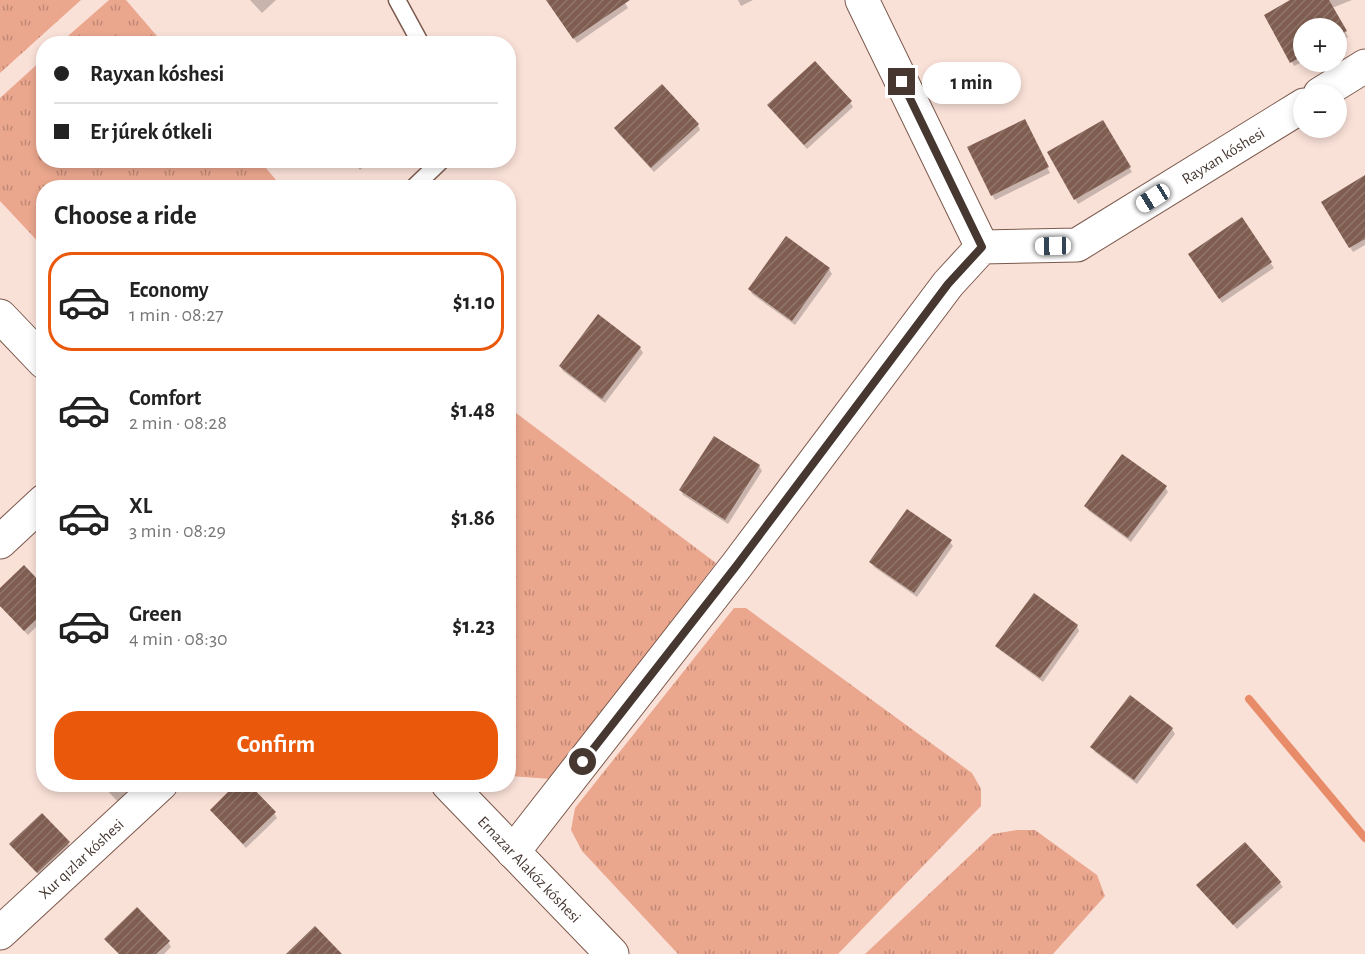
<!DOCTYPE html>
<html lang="en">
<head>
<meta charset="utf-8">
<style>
  :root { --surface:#fff; --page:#f6f6f6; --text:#222; --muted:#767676; --line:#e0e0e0; --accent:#ea580c }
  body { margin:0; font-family:"Alegreya Sans",sans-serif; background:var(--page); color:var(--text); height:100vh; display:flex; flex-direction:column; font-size:22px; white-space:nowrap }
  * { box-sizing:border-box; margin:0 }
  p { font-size:20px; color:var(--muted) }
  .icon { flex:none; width:33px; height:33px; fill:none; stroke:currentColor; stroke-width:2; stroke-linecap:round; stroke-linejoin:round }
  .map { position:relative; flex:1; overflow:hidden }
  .panel { position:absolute; left:36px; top:180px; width:480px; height:612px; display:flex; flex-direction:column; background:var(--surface); border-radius:24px; box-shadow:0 3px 9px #0003 }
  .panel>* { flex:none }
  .hud { position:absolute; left:36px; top:36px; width:480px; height:132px; border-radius:24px; box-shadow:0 3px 9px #0003; display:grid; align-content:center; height:132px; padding:0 18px; background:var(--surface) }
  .buttons { position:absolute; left:1293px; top:18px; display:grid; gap:12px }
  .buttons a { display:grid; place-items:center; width:54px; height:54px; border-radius:50%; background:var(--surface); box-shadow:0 3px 9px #0003; font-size:30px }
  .end { position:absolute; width:27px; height:27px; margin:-14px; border:8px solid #463731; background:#fff; box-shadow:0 0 0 3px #fff }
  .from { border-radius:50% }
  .bubble { position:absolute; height:42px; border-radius:21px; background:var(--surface); box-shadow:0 3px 9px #0003; font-size:20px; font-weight:600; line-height:42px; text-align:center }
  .car { position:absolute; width:18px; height:36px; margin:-18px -9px; border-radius:8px; box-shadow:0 0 4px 2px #0007; background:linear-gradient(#fff 24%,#345 0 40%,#fff 0 76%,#345 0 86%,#fff 0) }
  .hud b { display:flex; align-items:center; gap:21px; height:57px; font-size:22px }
  .hud b+b { border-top:2px solid var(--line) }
  .hud i { width:15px; height:15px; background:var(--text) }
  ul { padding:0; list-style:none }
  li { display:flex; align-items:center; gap:18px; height:99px; margin:0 12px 9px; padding:0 6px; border:3px solid transparent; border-radius:24px }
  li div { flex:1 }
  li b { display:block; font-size:22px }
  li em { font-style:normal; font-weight:600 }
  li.current { border-color:var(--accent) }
  li>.icon { width:54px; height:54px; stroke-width:1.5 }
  h2 { padding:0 18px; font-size:27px; line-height:72px }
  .button { display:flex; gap:12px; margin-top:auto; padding:12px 18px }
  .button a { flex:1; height:69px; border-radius:24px; background:var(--accent); color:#fff; font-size:24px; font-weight:600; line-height:69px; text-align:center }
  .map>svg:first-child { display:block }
  .grass { fill:url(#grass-tufts) }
  .shadow { fill:#0003 }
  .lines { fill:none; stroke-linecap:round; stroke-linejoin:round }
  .stream { stroke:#e88b68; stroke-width:8 }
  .building { fill:url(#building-hatch) }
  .lane-casing { stroke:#7b594c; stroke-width:19 }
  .street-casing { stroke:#7b594c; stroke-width:35 }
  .secondary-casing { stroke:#7b594c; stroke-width:35 }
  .lane { stroke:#fff; stroke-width:16 }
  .street { stroke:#fff; stroke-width:33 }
  .secondary { stroke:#fff; stroke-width:33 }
  .route { stroke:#463731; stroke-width:8 }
  .labels { text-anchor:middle; stroke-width:6; stroke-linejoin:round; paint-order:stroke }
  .street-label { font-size:16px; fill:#463731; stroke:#fbf2ef }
</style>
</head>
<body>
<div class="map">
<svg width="1365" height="954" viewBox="0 0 1365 954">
  <defs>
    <pattern id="grass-tufts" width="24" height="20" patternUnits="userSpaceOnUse" patternTransform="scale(1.5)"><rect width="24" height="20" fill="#eba78e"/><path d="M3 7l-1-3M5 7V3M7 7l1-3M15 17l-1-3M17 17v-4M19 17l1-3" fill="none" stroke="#c08975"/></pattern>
    <pattern id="building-hatch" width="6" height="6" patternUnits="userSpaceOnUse" patternTransform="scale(1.5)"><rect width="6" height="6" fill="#7f5d50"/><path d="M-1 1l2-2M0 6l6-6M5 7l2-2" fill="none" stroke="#91766c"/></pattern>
  </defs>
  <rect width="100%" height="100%" fill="#fae1d8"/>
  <g class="grass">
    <path d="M0,0H81L0,73Z"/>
    <path d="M109,0H126L163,43H60Z"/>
    <path d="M43,59L44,160L260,161L282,187L44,188L43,247L0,201V98Z"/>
    <path d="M508,407L716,563L551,779L510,776L509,774Z"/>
    <path d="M734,608H746L972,773L981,789V806L838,954H678L582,851L571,830L575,808Z"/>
    <path d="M1017,830H1035L1097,875L1105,896L1053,954H865L993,834Z"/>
  </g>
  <g class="shadow">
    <path d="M250,0H276L262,13Z"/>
    <path d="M547,0H623L628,8L577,43Z"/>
    <path d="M738,0H753L741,6Z"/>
    <path d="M1293,0H1352L1332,8L1348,37L1336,43V28H1304V61L1294,66L1266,15Z"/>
    <path d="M850,102L853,107L807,149L772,110Z"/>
    <path d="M1103,122L1132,172L1078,204L1049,153Z"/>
    <path d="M698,125L700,130L654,172L618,133Z"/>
    <path d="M1027,125L1050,173L995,200L992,195Z"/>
    <path d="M352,160H370L360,170Z"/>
    <path d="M1365,177V245L1353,252L1323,202Z"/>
    <path d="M1241,219L1274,268L1222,303L1193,259Z"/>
    <path d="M787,238L829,269L832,274L795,325L752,294L750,289Z"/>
    <path d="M640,348L643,353L605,403L563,371L560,366Z"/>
    <path d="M715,438L759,466L762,471L728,524L683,495L681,490Z"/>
    <path d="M1165,487L1168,492L1131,542L1089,511L1086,506Z"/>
    <path d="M950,542L953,546L917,597L874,567L871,562Z"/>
    <path d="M44,588V619L28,635L0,606V590Z"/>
    <path d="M1077,626L1079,631L1043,682L1000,650L997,646Z"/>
    <path d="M1130,697L1172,729L1175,734L1137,784L1095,752L1092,747Z"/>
    <path d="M101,784H141L120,804Z"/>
    <path d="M274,813L277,818L246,848L215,815Z"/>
    <path d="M42,815L72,848L41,877L11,844Z"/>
    <path d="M1280,883L1283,887L1237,929L1201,890Z"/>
    <path d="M106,939L168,942L171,947L164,954H119Z"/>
  </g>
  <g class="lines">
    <path class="stream" d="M1249,699L1365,838"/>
  </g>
  <g class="building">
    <path d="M546,0H630L573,39Z"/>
    <path d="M1290,0H1329L1347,31L1336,37V28H1304V55L1290,63L1264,15Z"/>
    <path d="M815,61L852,101L804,145L767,105Z"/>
    <path d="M662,84L699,124L651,168L614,128Z"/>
    <path d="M1025,119L1049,167L991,196L967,147Z"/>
    <path d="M1103,120L1131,167L1074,200L1047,152Z"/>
    <path d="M1365,175V239L1349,248L1321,202Z"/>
    <path d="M1242,217L1272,262L1219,299L1188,254Z"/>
    <path d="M786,236L830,268L792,321L748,289Z"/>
    <path d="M598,314L641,347L602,399L559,366Z"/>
    <path d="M714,436L760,465L725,520L679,490Z"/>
    <path d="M1122,454L1167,486L1128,538L1084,506Z"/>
    <path d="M907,509L952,540L914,593L869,562Z"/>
    <path d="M24,565L44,586V612L24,631L0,606V588Z"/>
    <path d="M1034,593L1078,625L1040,678L995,646Z"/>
    <path d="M1130,695L1173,728L1134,780L1090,747Z"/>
    <path d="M236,784H249L276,812L243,844L210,810Z"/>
    <path d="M42,813L70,842L37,873L9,844Z"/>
    <path d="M1245,842L1281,882L1233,925L1196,885Z"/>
    <path d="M137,907L170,941L156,954H119L104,939Z"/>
    <path d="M315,926L342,954H286Z"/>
  </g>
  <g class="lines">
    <defs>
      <g id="lane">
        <path d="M397,0L421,44"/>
        <path d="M413,188L442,160"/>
      </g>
      <g id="street">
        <path d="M862,0L982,247"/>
        <path d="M1320,94L1365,66"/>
        <path d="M0,542L44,501"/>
        <path id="s1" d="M513,852L737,565L948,284L982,247L1077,245L1304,105"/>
        <path id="s2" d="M0,933L161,784"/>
      </g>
      <g id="secondary">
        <path d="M0,316L44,362"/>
        <path id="s3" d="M448,784L612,954"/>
      </g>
    </defs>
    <use href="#lane" class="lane-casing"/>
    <use href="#street" class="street-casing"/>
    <use href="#secondary" class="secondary-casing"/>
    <use href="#lane" class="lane"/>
    <use href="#street" class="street"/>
    <use href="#secondary" class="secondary"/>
  </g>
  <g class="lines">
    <path class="route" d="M583,762L737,565L948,284L982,247L902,82"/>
  </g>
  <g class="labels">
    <g class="street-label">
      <text dy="6" stroke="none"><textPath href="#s1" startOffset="1032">Rayxan kóshesi</textPath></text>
      <text dy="6" stroke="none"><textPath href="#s2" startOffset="110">Xur qızlar kóshesi</textPath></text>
      <text dy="6" stroke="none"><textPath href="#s3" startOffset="118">Ernazar Alakóz kóshesi</textPath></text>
    </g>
  </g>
</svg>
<div class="buttons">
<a>+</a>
<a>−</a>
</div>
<i class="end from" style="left:583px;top:762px"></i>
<i class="end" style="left:902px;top:82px"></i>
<div class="bubble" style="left:922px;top:62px;width:99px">1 min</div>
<i class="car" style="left:1153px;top:198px;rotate:238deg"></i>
<i class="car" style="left:1053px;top:246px;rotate:269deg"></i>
<div class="hud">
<b><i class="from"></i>Rayxan kóshesi</b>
<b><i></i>Er júrek ótkeli</b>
</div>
<section class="panel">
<h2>Choose a ride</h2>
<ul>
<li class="current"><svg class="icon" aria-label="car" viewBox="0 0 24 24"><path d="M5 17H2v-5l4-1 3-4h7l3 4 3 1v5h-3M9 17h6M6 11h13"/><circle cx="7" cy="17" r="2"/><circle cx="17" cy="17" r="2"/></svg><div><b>Economy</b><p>1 min · 08:27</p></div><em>$1.10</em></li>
<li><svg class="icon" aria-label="car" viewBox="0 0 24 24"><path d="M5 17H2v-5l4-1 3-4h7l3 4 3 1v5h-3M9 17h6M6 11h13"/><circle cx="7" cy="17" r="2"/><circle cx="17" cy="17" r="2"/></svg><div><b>Comfort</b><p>2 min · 08:28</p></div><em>$1.48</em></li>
<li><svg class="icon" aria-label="car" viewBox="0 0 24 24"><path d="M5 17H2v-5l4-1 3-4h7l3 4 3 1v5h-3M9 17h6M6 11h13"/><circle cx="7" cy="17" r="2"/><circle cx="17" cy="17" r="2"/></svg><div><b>XL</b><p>3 min · 08:29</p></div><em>$1.86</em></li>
<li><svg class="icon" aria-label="car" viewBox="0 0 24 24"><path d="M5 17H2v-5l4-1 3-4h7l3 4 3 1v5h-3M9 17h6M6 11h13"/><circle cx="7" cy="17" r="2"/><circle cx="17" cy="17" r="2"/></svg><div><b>Green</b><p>4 min · 08:30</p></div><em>$1.23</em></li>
</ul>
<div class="button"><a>Confirm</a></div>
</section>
</div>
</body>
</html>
